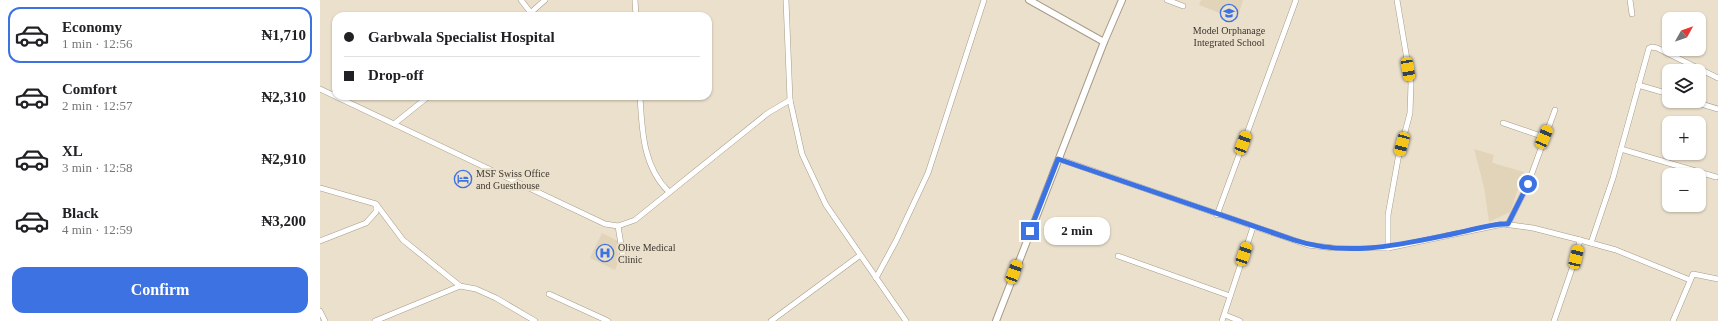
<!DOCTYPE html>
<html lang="en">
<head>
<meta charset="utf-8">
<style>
  :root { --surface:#fff; --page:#f6f6f6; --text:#202124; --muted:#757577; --line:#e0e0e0; --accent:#3d72e2 }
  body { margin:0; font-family:Georgia,serif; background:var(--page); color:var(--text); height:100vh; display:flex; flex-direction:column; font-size:15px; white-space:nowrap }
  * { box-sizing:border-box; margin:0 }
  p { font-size:13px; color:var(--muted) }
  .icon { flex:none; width:22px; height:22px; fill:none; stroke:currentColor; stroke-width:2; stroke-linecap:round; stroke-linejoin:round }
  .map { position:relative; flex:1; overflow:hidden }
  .sheet { display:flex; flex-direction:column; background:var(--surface); width:320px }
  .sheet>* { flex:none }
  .top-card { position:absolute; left:12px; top:12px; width:380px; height:88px; border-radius:12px; box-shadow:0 1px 3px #0004; display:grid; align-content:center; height:88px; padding:0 12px; background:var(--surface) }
  .needle { width:26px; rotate:50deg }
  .fabs { position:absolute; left:1342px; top:12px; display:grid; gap:8px }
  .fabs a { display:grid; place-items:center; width:44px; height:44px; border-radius:8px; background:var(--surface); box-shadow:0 1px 3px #0004; font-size:20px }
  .end { position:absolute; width:18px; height:18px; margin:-9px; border:5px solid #3d72e2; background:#fff; box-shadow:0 0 0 2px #fff }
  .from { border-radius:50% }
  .bubble { position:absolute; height:28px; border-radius:12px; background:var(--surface); box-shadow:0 1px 3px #0004; font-size:13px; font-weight:600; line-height:28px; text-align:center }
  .car { position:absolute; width:12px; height:24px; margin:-12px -6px; border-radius:5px; box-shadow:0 0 3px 1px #0007; background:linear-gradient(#f5c518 24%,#345 0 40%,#f5c518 0 76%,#345 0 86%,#f5c518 0) }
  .top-card b { display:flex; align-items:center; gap:14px; height:38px; font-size:15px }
  .top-card b+b { border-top:1px solid var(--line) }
  .top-card i { width:10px; height:10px; background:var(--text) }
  ul { padding:7px 0 0; list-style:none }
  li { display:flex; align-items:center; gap:12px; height:56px; margin:0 8px 6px; padding:0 4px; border:2px solid transparent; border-radius:12px }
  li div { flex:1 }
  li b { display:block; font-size:15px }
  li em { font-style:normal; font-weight:600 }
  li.selected { border-color:var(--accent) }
  li>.icon { width:36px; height:36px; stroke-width:1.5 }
  .primary-button { display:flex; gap:8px; margin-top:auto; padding:8px 12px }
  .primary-button a { flex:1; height:46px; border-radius:12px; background:var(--accent); color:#fff; font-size:16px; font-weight:600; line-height:46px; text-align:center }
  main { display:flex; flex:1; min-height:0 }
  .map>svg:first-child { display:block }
  .built { fill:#e2d4b9 }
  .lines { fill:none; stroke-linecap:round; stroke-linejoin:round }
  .minor-casing { stroke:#a69b89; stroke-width:6 }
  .tertiary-casing { stroke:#a69b89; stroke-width:8 }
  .minor { stroke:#fff; stroke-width:5 }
  .tertiary { stroke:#fff; stroke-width:6 }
  .route { stroke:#3d72e2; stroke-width:5 }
  .labels { text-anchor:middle; stroke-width:4; stroke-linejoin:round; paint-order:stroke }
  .poi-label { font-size:10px; fill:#3c3730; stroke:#ebe0cc; text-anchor:start }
</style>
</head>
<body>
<main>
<section class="sheet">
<ul>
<li class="selected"><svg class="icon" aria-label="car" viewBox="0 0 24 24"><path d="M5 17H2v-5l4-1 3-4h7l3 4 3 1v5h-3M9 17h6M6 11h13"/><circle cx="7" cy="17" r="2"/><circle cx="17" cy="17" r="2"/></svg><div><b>Economy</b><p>1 min · 12:56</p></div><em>₦1,710</em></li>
<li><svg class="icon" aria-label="car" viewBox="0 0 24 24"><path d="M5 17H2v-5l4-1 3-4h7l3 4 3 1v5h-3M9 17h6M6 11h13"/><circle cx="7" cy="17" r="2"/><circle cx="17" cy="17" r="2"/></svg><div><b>Comfort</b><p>2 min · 12:57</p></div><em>₦2,310</em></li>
<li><svg class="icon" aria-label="car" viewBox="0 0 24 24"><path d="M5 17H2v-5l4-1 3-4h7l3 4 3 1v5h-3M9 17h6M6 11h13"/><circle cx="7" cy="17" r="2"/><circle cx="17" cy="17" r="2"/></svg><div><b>XL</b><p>3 min · 12:58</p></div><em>₦2,910</em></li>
<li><svg class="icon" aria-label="car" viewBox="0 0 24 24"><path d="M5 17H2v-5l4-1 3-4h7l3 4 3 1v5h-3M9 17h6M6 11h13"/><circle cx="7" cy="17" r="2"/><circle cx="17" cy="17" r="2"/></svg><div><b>Black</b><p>4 min · 12:59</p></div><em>₦3,200</em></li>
</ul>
<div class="primary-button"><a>Confirm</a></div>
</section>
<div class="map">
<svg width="1398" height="321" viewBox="0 0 1398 321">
  <rect width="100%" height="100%" fill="#ebe0cc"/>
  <g class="built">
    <path d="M881,0H923L917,20L879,5Z"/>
    <path d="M1154,149L1174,155L1172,162L1176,164L1204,172L1190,212L1169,222L1164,187Z"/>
    <path d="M282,233L300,242L297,248L299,259L295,270L270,258Z"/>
  </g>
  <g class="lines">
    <defs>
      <g id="minor">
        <path d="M201,0L211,13"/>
        <path d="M315,0L316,16"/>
        <path d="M466,0L470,100L482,154L506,205L586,321"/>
        <path d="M847,0L863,6"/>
        <path d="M1310,0L1312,14"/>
        <path d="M207,16L225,0"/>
        <path d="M1318,85L1349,94"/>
        <path d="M0,89L285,224L298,226L315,220L448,113L470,100"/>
        <path d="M320,96C322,131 323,167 349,192"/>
        <path d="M1371,101L1398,109"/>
        <path d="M1183,123L1224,137"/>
        <path d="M74,124L109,96"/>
        <path d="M1301,149L1396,177"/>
        <path d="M739,159L988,245L1014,248H1068L1183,224L1213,228L1260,240L1256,257L1234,321"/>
        <path d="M0,188L56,204L83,240L140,286L156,289L176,298L215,321"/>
        <path d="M897,215L976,0"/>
        <path d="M1188,224L1208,184L1235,110"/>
        <path d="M298,226L303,257"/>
        <path d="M1260,240L1296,250L1370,280"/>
        <path d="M0,241L46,223L56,212V205"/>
        <path d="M1271,243L1293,178L1329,48L1332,47L1337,48L1398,78"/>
        <path d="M1068,248V215L1078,159L1090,113L1091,83L1077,0"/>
        <path d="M798,256L910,296"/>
        <path d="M556,278L576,241L608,173L664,0"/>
        <path d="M229,294L288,321"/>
        <path d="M0,311L5,321"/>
        <path d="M905,315L920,321"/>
        <path d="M55,321L140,286"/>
        <path d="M451,321L539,256"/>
        <path d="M902,321L933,227"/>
        <path d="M1353,321L1373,274L1398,279"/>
      </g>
      <g id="tertiary">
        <path d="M709,0L784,42"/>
        <path d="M676,321L784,42L802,0"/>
      </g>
    </defs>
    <use href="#minor" class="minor-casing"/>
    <use href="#tertiary" class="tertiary-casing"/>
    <use href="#minor" class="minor"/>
    <use href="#tertiary" class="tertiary"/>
  </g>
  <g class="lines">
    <path class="route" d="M710,231L738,159L974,240C1029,258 1083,244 1137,233C1153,230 1172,223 1188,224L1208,184"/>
  </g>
  <defs>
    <symbol id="school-ring" viewBox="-11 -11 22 22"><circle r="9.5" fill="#ebe0cc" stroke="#3d72e2" stroke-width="1.5"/><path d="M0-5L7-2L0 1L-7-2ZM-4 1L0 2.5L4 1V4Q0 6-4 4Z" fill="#3d72e2"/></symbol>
    <symbol id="hotel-ring" viewBox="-11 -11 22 22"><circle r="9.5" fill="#ebe0cc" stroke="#3d72e2" stroke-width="1.5"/><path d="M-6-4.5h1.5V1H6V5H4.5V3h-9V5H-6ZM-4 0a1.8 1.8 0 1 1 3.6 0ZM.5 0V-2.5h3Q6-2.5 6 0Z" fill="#3d72e2"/></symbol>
    <symbol id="hospital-ring" viewBox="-11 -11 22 22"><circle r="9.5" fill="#ebe0cc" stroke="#3d72e2" stroke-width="1.5"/><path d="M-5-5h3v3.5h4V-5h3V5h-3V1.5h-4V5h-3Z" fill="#3d72e2"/></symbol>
  </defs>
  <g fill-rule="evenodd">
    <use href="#school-ring" x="899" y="3" width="20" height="20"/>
    <use href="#hotel-ring" x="133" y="169" width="20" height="20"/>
    <use href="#hospital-ring" x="275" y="243" width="20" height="20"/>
  </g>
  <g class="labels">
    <g class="poi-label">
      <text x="909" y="34" text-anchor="middle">Model Orphanage<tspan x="909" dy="12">Integrated School</tspan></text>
      <text x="156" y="177">MSF Swiss Office<tspan x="156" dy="12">and Guesthouse</tspan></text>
      <text x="298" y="251">Olive Medical<tspan x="298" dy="12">Clinic</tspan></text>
    </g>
  </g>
</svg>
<div class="fabs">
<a><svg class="needle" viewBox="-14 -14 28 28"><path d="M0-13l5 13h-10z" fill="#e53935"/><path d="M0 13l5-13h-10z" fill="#757577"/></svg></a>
<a><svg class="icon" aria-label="layers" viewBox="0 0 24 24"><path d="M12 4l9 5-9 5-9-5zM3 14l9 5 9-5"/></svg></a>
<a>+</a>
<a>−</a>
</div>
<i class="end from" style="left:1208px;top:184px"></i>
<i class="end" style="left:710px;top:231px"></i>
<div class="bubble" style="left:724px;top:217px;width:66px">2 min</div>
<i class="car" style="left:1088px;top:69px;rotate:170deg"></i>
<i class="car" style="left:1224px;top:137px;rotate:23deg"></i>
<i class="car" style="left:923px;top:143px;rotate:20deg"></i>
<i class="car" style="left:1082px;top:144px;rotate:195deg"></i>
<i class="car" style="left:924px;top:254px;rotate:19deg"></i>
<i class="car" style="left:1256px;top:257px;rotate:13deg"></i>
<i class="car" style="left:694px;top:272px;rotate:20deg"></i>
<div class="top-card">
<b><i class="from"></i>Garbwala Specialist Hospital</b>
<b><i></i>Drop-off</b>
</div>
</div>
</main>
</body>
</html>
